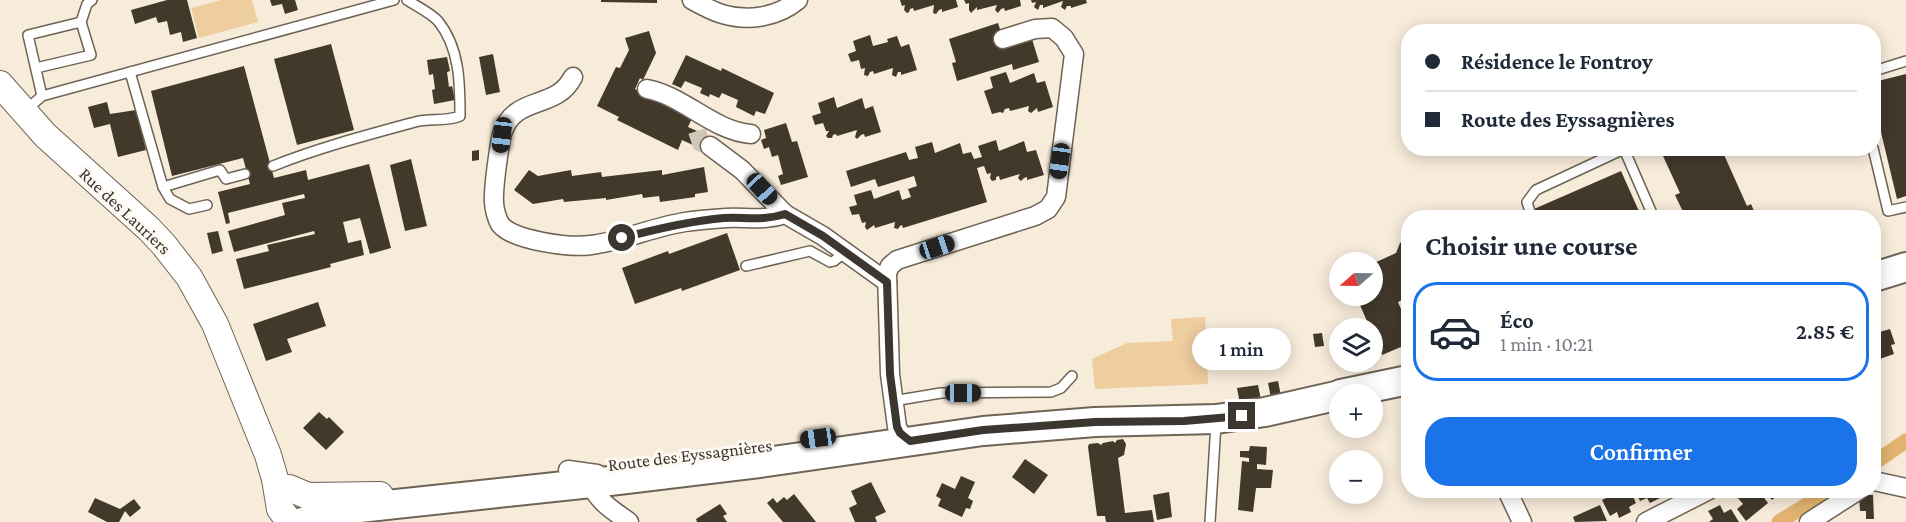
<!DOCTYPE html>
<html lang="fr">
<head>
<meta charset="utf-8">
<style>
  :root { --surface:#fff; --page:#f2f2f3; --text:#1f2937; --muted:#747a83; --line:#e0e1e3; --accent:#1a73e8 }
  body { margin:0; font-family:"Crimson Pro",serif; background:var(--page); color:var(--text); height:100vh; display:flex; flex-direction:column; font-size:22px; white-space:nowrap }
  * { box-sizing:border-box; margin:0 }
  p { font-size:20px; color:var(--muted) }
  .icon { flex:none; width:33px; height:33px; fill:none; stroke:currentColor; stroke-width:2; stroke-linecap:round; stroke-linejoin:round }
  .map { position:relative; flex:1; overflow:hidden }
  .details { position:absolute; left:1401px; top:210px; width:480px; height:288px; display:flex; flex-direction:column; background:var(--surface); border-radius:24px; box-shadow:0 3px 15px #0003 }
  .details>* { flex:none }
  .top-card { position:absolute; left:1401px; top:24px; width:480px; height:132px; border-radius:24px; box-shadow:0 3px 15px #0003; display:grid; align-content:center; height:132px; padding:0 24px; background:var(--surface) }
  .needle { width:39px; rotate:250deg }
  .controls { position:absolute; left:1329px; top:252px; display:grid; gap:12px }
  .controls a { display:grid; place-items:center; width:54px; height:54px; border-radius:50%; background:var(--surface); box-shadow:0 3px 15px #0003; font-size:30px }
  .end { position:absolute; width:27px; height:27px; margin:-14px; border:8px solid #3b3730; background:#fff; box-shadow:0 0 0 3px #fff }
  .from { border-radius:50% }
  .bubble { position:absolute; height:42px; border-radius:21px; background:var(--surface); box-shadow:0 3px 15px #0003; font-size:20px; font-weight:600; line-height:42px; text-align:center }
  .car { position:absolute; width:18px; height:36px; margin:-18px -9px; border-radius:8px; box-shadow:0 0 4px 2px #0007; background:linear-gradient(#222 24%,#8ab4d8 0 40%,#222 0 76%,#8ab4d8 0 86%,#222 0) }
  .top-card b { display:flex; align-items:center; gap:21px; height:57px; font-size:22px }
  .top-card b+b { border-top:2px solid var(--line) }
  .top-card i { width:15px; height:15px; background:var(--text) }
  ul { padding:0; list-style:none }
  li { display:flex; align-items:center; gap:18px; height:99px; margin:0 12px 9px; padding:0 12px; border:3px solid transparent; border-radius:24px }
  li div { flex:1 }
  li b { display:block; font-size:22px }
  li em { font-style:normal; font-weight:600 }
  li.on { border-color:var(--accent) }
  li>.icon { width:54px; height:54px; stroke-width:1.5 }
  h2 { padding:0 24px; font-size:27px; line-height:72px }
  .button { display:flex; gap:12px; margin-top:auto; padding:12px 24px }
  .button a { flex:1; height:69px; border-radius:24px; background:var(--accent); color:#fff; font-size:24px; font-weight:600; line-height:69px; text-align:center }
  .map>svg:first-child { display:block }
  .green { fill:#eecd9f }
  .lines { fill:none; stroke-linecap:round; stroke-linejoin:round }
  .canal { stroke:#e2b36f; stroke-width:15 }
  .building { fill:#42392b }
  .minor-tunnel { stroke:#d1c7b8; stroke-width:18; stroke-dasharray:18 9; stroke-linecap:butt }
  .service-casing { stroke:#6e6355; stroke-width:12 }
  .minor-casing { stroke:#6e6355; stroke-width:21 }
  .secondary-casing { stroke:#6e6355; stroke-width:28 }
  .primary-casing { stroke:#6e6355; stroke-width:32 }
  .service { stroke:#fff; stroke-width:9 }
  .minor { stroke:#fff; stroke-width:18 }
  .secondary { stroke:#fff; stroke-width:26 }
  .primary { stroke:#fff; stroke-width:28 }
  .route { stroke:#3b3730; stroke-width:8 }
  .labels { text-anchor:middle; stroke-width:6; stroke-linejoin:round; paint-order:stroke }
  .street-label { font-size:18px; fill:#3b3730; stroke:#fef9f3 }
</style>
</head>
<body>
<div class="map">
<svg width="1906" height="522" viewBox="0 0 1906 522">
  <rect width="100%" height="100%" fill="#f7ebda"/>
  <g class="green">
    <path d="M221,0H252L258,22L199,38L191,8Z"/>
    <path d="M1205,317L1208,384L1095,389L1092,359L1127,343L1173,341L1171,319Z"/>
  </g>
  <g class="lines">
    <g class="canal">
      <path d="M1874,463L1906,441"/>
      <path d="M1779,522L1831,490"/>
    </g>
  </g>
  <g class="building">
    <path d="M167,0H187L197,38L183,42L181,32L170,35L167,21L158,23L156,17L135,24L131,10Z"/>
    <path d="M270,0H295L298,10L285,14L282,4L272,6Z"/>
    <path d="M601,0H657V3L601,2Z"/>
    <path d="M900,0H956L958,7L942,12V9L939,10L936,14L933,13L934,5L914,11L913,8L910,9L909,12L907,13L904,10L905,5L902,6Z"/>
    <path d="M964,0H1020L1021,6L1005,11L1004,8L1001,9L998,13L995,10L997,5L977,10V7L971,13L969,10V3L966,4Z"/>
    <path d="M1031,0H1086L1087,3L1071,8V6H1067L1065,10L1061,7L1063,1L1043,8V5H1040L1038,10L1034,7L1036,2L1032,3Z"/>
    <path d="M998,23L1006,47L1032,39L1039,62L1013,70L1012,64L957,81L952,63L956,62L949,39Z"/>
    <path d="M649,31L656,53L643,80L640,78L635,89L693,116L688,127L713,138L708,152L682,140L678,150L617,120L619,117L597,106L616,67L620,68L629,50L625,38Z"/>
    <path d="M870,35L873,46L888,42L887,39L897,36L901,47L909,44L917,70L901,75V72H898L896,77L892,75L893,68L874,74L873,71L870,72L868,76L864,75L865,68L861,69L859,60L851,62L848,54L856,51L853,41Z"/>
    <path d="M331,44L354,130L297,145L274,59Z"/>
    <path d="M493,54L500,92L486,95L479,57Z"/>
    <path d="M686,55L721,71L722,68L774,93L765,114L756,111L754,116L736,107L738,100L722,93L719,98L710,94L709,97L700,93L702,88L685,81L681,88L672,84Z"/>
    <path d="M447,57L450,71L447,72L449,87L452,86L455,100L434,104L432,90L435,89L433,74L429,75L427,60Z"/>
    <path d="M244,66L274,178L306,170L308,180L369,164L391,248L370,254L360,218L343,222L348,243L361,240L364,255L330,264L331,267L244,289L236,259L269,251L267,245L315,234L314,231L234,252L228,231L285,215L282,203L305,198L304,194L228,213L230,223L226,224L218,192L250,184L243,158L172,176L151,91Z"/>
    <path d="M1006,72L1010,83L1034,73L1037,83L1045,81L1053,107L1038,112L1037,108L1031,113L1028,111L1029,106L1010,111L1009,108L1005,109L1003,113L1000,112L992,114L984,91L993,88L990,77Z"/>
    <path d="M1906,74V196L1897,199L1874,103V82Z"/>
    <path d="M834,97L837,108L862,98L865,109L873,106L881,132L865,137L864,134L861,135L857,139L855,137L857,130L837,136L836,134L833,135L832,138H828L826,136L829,131H826L823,123L815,125L812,116L821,113L818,103Z"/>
    <path d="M107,102L110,114L136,110L146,150L118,157L110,124L94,128L88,107Z"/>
    <path d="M786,123L792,142L797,141L808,177L781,185L778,176L783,174L778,155L772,157L769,147L764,149L761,140L766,138L764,130Z"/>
    <path d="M996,140L999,151L1024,141L1027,152L1036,150L1044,175L1027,180V177L1024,178L1021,181L1018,178L1020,174L1000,180L999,176L996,177V180L992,181L990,178L991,173L987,174L984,166L977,168L987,202L903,228L902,225L900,226L898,229L894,228L895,222L875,228L874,225L867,230L865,227L866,222L862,223L859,214L852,215L849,207L857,205L854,195L871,190L874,199L899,190L902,200L911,197L908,189L917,186L914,176L878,187L875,179L851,187L846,171L906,152L909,160L918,158L915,147L932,142L935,153L960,143L963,154L971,152L974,159L982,157L978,146Z"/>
    <path d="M1680,148H1721L1747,206L1751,204L1757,218H1686L1675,195L1680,193L1663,156Z"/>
    <path d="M479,150V160L472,161V151Z"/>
    <path d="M411,159L427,226L405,231L390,165Z"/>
    <path d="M704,167L708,192L695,194V197L660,202L659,196L643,198L642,194L606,200V198L564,202L563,199L533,204L514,190L529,170L538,176L571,170L572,176L601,172L602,177L662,170V175Z"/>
    <path d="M1621,171L1642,218H1538L1534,209Z"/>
    <path d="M218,231L223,251L212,254L207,233Z"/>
    <path d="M727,233L740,270L682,291L681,288L635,304L622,268L668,251L669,254Z"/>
    <path d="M1408,239V297L1398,302L1408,325V344L1382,355L1376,341L1372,343V328H1370L1356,296H1372V264L1396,253L1400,243Z"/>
    <path d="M318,302L326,326L287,339L292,352L266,361L253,324Z"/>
    <path d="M1890,329L1895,344L1891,345L1894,354L1874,361V331L1876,333Z"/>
    <path d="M1322,333L1324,346L1315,347L1313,334Z"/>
    <path d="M1278,381L1281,396L1271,398L1268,383Z"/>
    <path d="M1258,385L1261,400L1240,404L1237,388Z"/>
    <path d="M319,412L327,419L329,417L344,432L326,450L303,428Z"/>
    <path d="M1123,439L1126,444L1124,455L1118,458L1125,513L1152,510L1154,522H1106L1105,516H1097L1088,447L1089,444L1098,443L1101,445L1103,443L1113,441L1115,443L1117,440Z"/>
    <path d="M1250,446L1267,447L1266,465L1257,464V469L1273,470L1271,488H1256L1253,512L1238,510L1242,461L1249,462V458L1240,457V451H1249Z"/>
    <path d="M1025,459L1048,475L1034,494L1012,477Z"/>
    <path d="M961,476L975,482L968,498L973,501L970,509L966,508L962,517L938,506L941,499L936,496L942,483L955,489Z"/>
    <path d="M871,482L886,512L875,517L877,522H855L849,508L857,504L851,491Z"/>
    <path d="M1622,490H1630L1636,503L1629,507L1631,512L1619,518L1617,512L1610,516L1602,500Z"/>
    <path d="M1635,490H1663L1660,492L1662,497L1650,503L1647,498L1640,501Z"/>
    <path d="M1745,490H1748L1753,496L1759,491L1768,503L1746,521L1737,509L1743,504L1737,497Z"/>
    <path d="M1764,490H1784L1772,500Z"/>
    <path d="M1169,492L1172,517L1157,520L1153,495Z"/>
    <path d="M794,494L816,522H783L767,503L773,498L777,503L784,497L787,500Z"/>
    <path d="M1859,495H1873L1874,519H1866V511H1860Z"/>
    <path d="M95,498L120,509L134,499L141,508L130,517L125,511L119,522H107L88,512Z"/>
    <path d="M720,504L727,514L723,516L727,522H697L696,519Z"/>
    <path d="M1600,505L1607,521L1575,522L1573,517Z"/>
    <path d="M1720,505L1724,513L1731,509L1739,522H1709L1713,519L1708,511Z"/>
  </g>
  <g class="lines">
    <path class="minor-tunnel" d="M697,131L701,143L710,146"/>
    <defs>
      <g id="service">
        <path d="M81,22L87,4L92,0"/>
        <path d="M36,68L91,55L81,22L28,35L42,96"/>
        <path d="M1874,71L1906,61"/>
        <path d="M130,72L163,187L220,170L226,179L245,174"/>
        <path d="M26,110L42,96L394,0"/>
        <path d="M1873,148L1888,211L1906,207"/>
        <path d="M273,166C318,148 367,135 415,122C430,118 446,122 460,116C460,84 460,48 438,21C431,13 416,6 407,0"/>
        <path d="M163,187L170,199L189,209L207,205"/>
        <path d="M1532,218L1527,202L1536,190L1624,149L1654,218"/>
        <path d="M746,266L810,251L830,262L834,261L845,252"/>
        <path d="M893,401L941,393L1051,392L1061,388L1072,376"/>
        <path d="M1210,522L1216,423"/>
      </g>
      <g id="minor">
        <path d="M692,0C701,5 712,11 722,14C748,22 778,17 798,0"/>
        <path d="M573,77C556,111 514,94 502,134C499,147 493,189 494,202C494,208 497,219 500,224C513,241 571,248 591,245C623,241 653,227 685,222C698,220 712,219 726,218C747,217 765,221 785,214L823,236L887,282"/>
        <path d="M647,89C684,96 713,131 751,134"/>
        <path d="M710,146L742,170L785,214"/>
        <path d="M910,441L900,433L897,427L890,374L887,273L890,266L897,260L1035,216L1048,209L1056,197L1074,54L1064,38L1052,28L1035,29L1003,39"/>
        <path d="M568,470L597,474"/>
        <path d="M594,476L591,484C598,502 614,511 629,522"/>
        <path d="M1874,481L1906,488"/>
        <path d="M1507,490L1522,522"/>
        <path d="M1646,522L1709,490"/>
        <path d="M1809,522L1859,490"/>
      </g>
      <g id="secondary">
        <path d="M0,84L45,135L149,229L164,245L189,277L215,324L268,455L275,479L280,509L290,522"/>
        <path d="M289,488L308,496L380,495"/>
      </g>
      <g id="primary">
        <path d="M1874,277L1906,267"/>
        <path d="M1341,394L1408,380"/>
        <path d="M359,508L610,481L759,463L983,431L1095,422L1216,419L1265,412L1340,395"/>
        <path d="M302,522L377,503"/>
      </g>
    </defs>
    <use href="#service" class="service-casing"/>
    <use href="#minor" class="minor-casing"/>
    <use href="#secondary" class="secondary-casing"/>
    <use href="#primary" class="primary-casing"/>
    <use href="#service" class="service"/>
    <use href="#minor" class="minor"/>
    <use href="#secondary" class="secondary"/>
    <use href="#primary" class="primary"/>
  </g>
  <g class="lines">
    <path class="route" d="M622,238C656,229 689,221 724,218C745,217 764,221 785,214L823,236L887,282L890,374L897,427L900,433L910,441L983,430L1095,422L1184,421L1242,416"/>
  </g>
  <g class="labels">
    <g class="street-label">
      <text transform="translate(125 211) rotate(43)" y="6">Rue des Lauriers</text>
      <text transform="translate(690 455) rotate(-7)" y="6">Route des Eyssagnières</text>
    </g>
  </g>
</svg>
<div class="controls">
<a><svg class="needle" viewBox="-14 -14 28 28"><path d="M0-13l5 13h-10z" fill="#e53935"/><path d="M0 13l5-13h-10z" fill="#747a83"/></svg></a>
<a><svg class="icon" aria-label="layers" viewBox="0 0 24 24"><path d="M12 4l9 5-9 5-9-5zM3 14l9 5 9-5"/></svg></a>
<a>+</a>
<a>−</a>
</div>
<i class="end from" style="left:622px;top:238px"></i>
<i class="end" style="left:1242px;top:416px"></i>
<div class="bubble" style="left:1192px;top:328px;width:99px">1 min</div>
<i class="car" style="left:502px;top:135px;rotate:187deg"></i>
<i class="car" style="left:1060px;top:161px;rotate:188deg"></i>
<i class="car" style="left:762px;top:189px;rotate:137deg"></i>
<i class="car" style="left:937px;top:247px;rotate:72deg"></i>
<i class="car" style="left:963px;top:393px;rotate:90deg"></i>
<i class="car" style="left:818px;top:438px;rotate:262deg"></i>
<div class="top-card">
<b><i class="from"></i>Résidence le Fontroy</b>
<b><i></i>Route des Eyssagnières</b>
</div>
<section class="details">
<h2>Choisir une course</h2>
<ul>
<li class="on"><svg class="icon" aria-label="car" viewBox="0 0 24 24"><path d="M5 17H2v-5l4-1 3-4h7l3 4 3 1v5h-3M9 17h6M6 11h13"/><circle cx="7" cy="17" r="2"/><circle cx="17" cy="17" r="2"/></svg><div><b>Éco</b><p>1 min · 10:21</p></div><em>2.85 €</em></li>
</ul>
<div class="button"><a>Confirmer</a></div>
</section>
</div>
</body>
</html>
